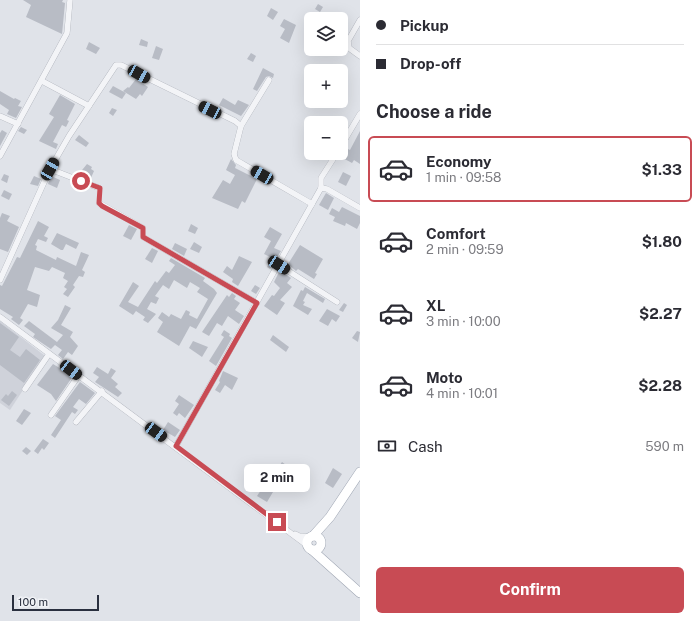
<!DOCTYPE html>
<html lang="en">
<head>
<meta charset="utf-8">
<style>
  :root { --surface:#fff; --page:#f7f7f7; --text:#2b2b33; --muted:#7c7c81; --line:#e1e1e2; --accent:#c84b54 }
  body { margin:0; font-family:"Public Sans",sans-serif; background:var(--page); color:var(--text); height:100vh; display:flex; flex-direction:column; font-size:15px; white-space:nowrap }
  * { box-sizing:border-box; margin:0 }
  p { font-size:13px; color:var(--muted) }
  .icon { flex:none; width:22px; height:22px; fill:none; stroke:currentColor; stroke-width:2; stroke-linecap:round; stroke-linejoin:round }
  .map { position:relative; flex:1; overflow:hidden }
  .details { display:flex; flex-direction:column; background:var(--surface); width:340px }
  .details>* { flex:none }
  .top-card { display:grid; align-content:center; height:88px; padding:0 16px; background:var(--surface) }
  .fabs { position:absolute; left:304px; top:12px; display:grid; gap:8px }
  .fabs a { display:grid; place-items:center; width:44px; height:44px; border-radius:6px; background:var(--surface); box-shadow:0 4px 16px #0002; font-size:20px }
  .scale { position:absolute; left:12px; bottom:10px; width:87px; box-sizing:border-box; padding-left:4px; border:2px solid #2a303f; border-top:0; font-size:11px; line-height:14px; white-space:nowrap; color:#2a303f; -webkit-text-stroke:3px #f0f2f6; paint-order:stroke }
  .end { position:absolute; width:18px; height:18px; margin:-9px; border:5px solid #c84b54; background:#fff; box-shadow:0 0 0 2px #fff }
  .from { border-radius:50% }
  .bubble { position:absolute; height:28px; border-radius:6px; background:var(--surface); box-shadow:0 4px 16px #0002; font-size:13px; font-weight:700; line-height:28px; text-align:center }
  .car { position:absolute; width:12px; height:24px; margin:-12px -6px; border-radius:5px; box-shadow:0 0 3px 1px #0007; background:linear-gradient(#222 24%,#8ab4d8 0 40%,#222 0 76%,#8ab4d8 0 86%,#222 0) }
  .top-card b { display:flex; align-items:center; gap:14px; height:38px; font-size:15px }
  .top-card b+b { border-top:1px solid var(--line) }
  .top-card i { width:10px; height:10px; background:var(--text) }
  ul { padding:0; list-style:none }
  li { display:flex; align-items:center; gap:12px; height:66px; margin:0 8px 6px; padding:0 8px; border:2px solid transparent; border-radius:6px }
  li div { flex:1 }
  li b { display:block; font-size:15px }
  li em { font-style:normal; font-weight:700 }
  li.current { border-color:var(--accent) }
  li>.icon { width:36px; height:36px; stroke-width:1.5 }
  h2 { padding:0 16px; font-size:18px; line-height:48px }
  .pay { display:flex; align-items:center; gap:10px; height:44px; padding:0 16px; font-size:15px }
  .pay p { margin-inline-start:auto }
  .primary-button { display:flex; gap:8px; margin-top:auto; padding:8px 16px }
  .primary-button a { flex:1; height:46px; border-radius:6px; background:var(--accent); color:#fff; font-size:16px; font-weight:700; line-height:46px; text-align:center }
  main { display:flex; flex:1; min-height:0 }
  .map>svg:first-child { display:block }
  .built { fill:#cfd2da }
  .building { fill:#b8bcc5 }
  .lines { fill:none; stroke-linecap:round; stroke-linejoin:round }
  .street-casing { stroke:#a6aab3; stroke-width:6 }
  .primary-casing { stroke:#a0a7b4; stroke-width:10 }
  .street { stroke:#f3f4f7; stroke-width:5.5 }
  .primary { stroke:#fff; stroke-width:9 }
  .route { stroke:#c84b54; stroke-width:5 }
</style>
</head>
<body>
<main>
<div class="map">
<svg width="360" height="621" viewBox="0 0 360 621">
  <rect width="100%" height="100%" fill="#e0e3e9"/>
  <path class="built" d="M0,321L45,356L10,410L0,403Z"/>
  <g class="building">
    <path d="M23,0H63L62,2L65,3L62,34L26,17L31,5Z"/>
    <path d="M318,4L323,7L320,12L315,9Z"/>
    <path d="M271,8L278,12L273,20L267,16Z"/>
    <path d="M284,19L296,25L289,43L280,38L285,29L280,26Z"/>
    <path d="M141,39L148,42L147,47L139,45Z"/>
    <path d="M89,42L100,48L96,54L86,49Z"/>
    <path d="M156,46L163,49L159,60L152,58Z"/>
    <path d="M251,53L256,56L253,62L247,59Z"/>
    <path d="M263,68L274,74L273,78L269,76L266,77L257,91L253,89Z"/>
    <path d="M136,79L148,87L142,96L140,94L136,99L123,91L128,87L129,88Z"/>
    <path d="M113,86L126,93L122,99L109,92Z"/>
    <path d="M0,91L14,99L15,98L21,101L18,106L22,107L16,118L7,114L9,110L0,104Z"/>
    <path d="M60,95L75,104L67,120L69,121L66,127L62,125L53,142L58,144L56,149L39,141L54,117L49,114Z"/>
    <path d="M223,98L235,105L238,100L249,105L241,116L219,105Z"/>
    <path d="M112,108L117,110L113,116L109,113Z"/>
    <path d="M21,127L27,130L24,134L18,131Z"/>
    <path d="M2,130L7,133L0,146V133Z"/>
    <path d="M360,131V164L354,160L352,163L341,157L346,148L350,150Z"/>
    <path d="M79,135L89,143L86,147L75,140Z"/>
    <path d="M231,159L236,165L235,168L257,179L245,203L242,201L238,209L212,198L223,180L230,184L235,175L226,170Z"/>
    <path d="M87,164L92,167L91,169L94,171L90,180L78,175Z"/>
    <path d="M343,172L351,176L346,186L338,182Z"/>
    <path d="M4,174L9,176L7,183L1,180Z"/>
    <path d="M34,176L41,179L38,186L30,184Z"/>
    <path d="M51,176L60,180L57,188L48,184Z"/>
    <path d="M4,190L12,194L9,200L1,196Z"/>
    <path d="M326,193L334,198L328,210L319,205Z"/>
    <path d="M342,207L360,216V223L357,229L346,223L345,226L333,221L335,217L329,214L332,208L339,212Z"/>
    <path d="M2,213L10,216L7,221L19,227L8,252L0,249V218Z"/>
    <path d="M38,221L49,227L44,236L48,238L46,242L38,239L35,245L37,246L36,250L56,260L57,257L76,266L81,252L89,255L82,270L85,272L83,277L79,276L73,285L75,287L68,297L63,294L67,289L64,287L68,281L63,278L65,273L52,267L49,271L35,267L27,290L40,295L37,307L28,304L20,318L23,320L19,325L11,319L13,317L0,309V285L2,286L17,257L20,258Z"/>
    <path d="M191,224L198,228L195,234L188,231Z"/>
    <path d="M129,225L137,229L131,240L123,236Z"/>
    <path d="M270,227L282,234L274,248L281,251L270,269L267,267L272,258L264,254L271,241L264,237Z"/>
    <path d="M57,233L79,243L76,249L66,244L63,250H61L51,244Z"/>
    <path d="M194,242L202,247L199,253L190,249Z"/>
    <path d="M175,243L187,249L184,256L172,249Z"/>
    <path d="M300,245L323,259L315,273L317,274L314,279L298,269L296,271L288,264Z"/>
    <path d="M152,248L158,251L152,263L145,259Z"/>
    <path d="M239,256L252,262L238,286L232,282L233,279L223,272L227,266L232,270Z"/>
    <path d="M171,258L205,278L203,281L214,289L217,293L196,329L190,326L179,346L157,332L163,322L158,318L162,312L169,317L171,314L181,319L186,310L190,312L189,315L197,319L208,299L197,292L200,288L190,282L187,288L174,280L169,289L163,285L155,296L159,298L156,304L151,302L147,309L156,314L148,323L143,320L145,317L136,311L133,315L119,306L133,282L139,286L128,302L138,307L155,281L157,283L166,271L169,273L175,265L169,261Z"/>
    <path d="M280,270L291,278L287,283L292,287L280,300L285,303L277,315L264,306L272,295L274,296L280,288L274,282Z"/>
    <path d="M255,285L260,288L256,294L251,291Z"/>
    <path d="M305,287L325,299L323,303L307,293L303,301L305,302L303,305L312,309L308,315L293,306L301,290L303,291Z"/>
    <path d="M232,293L236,296L234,299L240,303L235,310L244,316L239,324L228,316L222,326L217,323L209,336L202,332L227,295L229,297Z"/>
    <path d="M344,303L347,305L343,312L339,310Z"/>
    <path d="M65,305L71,308L61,325L73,332L70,337L78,346L72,355L68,352L63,359L58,355L62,350L55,345L51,349L33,337L35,334L24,326L29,321L57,342L63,335L51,328L58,320Z"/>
    <path d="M327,309L340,316L336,322L332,319L328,326L319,321Z"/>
    <path d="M0,323L19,337L10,350L20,357L26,349L40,360L24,383L0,365Z"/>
    <path d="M224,330L230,334L229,336L232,338L216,366L209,361L224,337L221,335Z"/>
    <path d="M357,331L360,332L358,342L352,338Z"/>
    <path d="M273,335L289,347L286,352L270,340Z"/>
    <path d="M193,341L208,347L202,357L189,348Z"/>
    <path d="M53,364L73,376L56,401L51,394L37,385Z"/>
    <path d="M97,367L108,374L111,368L116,371L111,378L118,384L115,387L122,393L118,397L95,382L99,377L93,373Z"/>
    <path d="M223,371L238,378L232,390L225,385L220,393L215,390L220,382L219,381Z"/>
    <path d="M80,382L95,393L86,404L79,399L73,407L78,410L75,414L72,412L55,438L51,435L61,420L55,416Z"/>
    <path d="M12,391L17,395L9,406L1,400L6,394L8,396Z"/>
    <path d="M179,395L194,405L185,418L179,413L177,416L173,413L179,404L175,401Z"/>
    <path d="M24,409L31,413L22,425L16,421Z"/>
    <path d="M168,422L180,430L175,437L163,430Z"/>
    <path d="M43,439L49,443L44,450L42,448L38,454L34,451Z"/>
    <path d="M26,447L31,451L27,455L22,451Z"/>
    <path d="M282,462L290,468L282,477L275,472Z"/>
    <path d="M333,468L342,474L333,488L325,483Z"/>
    <path d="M267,481L276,487L267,502L257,496Z"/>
  </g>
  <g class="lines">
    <defs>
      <g id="street">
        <path d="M360,20L348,41L349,48L360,56"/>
        <path d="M42,81L89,106"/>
        <path d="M0,116L18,124"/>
        <path d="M241,126L269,80"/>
        <path d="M341,146L360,114"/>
        <path d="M0,156L67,33L70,0"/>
        <path d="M50,169L99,188V203L143,228V237L257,303"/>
        <path d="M321,188V178L337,153"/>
        <path d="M279,265L337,302"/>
        <path d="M0,280L50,169L69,136L116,65H121L235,121L241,126L234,154L236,160L312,204"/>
        <path d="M0,317L308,546"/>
        <path d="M25,389L49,354"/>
        <path d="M51,415L79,375"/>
        <path d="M76,422L102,391"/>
        <path d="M176,446L321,188L327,189L360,208"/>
        <path d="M295,534L299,536L311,537"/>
      </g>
      <g id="primary">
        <path d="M313,536L330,517L360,472"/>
        <circle cx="314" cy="543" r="7"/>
        <path d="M312,550L360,593"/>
      </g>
    </defs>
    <use href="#street" class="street-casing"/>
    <use href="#primary" class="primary-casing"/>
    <use href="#street" class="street"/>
    <use href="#primary" class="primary"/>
  </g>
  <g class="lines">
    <path class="route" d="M81,181L100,188L99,203L102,206L143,228V237L257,303L176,446L277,522"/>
  </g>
</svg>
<div class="fabs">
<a><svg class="icon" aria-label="layers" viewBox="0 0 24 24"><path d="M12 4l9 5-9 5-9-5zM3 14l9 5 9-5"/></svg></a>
<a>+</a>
<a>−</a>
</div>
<div class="scale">100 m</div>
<i class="end from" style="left:81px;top:181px"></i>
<i class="end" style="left:277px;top:522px"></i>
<div class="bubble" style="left:244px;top:464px;width:66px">2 min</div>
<i class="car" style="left:139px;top:74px;rotate:119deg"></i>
<i class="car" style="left:210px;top:110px;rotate:296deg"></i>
<i class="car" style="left:50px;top:169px;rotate:30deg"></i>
<i class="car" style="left:262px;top:175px;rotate:300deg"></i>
<i class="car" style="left:279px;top:265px;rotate:123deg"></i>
<i class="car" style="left:71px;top:370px;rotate:127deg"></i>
<i class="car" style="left:156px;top:432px;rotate:126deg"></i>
</div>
<section class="details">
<div class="top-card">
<b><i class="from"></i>Pickup</b>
<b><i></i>Drop-off</b>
</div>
<h2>Choose a ride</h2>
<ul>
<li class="current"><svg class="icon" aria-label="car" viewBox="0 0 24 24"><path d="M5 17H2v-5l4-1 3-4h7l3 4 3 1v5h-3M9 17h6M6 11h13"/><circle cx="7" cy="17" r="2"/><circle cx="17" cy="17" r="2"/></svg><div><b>Economy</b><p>1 min · 09:58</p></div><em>$1.33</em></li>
<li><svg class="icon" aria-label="car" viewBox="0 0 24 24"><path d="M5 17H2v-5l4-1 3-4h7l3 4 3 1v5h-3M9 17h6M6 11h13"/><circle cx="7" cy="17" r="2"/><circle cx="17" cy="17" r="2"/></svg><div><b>Comfort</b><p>2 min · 09:59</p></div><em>$1.80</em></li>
<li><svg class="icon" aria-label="car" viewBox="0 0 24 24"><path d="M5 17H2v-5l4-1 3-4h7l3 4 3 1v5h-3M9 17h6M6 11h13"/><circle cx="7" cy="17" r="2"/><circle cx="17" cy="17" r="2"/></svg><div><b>XL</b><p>3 min · 10:00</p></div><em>$2.27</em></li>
<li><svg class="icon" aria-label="car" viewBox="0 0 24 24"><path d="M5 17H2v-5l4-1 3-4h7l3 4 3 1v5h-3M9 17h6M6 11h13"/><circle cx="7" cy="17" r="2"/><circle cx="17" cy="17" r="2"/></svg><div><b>Moto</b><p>4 min · 10:01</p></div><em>$2.28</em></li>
</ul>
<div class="pay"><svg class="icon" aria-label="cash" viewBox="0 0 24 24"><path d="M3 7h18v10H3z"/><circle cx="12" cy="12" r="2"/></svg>Cash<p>590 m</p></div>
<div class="primary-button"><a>Confirm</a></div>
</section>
</main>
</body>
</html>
